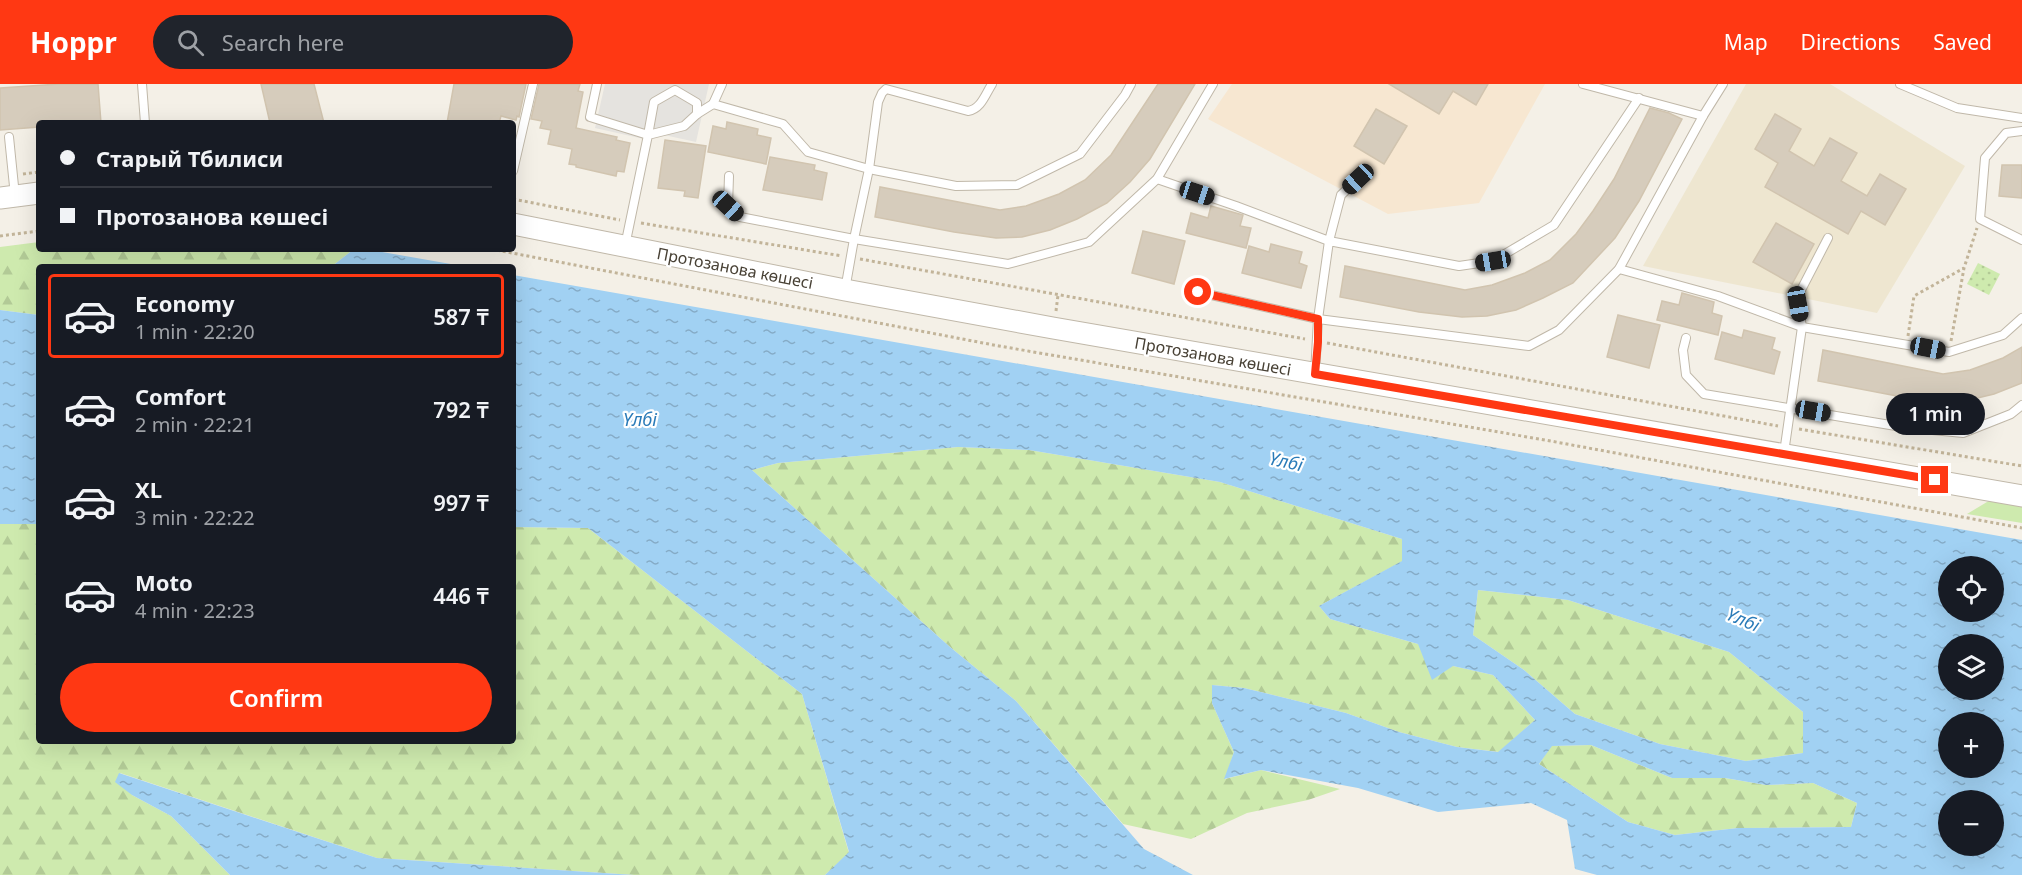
<!DOCTYPE html>
<html lang="en">
<head>
<meta charset="utf-8">
<style>
  :root { --surface:#171b24; --page:#20242c; --text:#f1f3f6; --muted:#9ea1a6; --line:#363941; --accent:#ff3813 }
  body { margin:0; font-family:"Noto Sans",sans-serif; background:var(--page); color:var(--text); height:100vh; display:flex; flex-direction:column; font-size:22px; white-space:nowrap }
  * { box-sizing:border-box; margin:0 }
  p { font-size:20px; color:var(--muted) }
  .icon { flex:none; width:33px; height:33px; fill:none; stroke:currentColor; stroke-width:2; stroke-linecap:round; stroke-linejoin:round }
  .map { position:relative; flex:1; overflow:hidden }
  .sheet { position:absolute; left:36px; top:180px; width:480px; height:480px; display:flex; flex-direction:column; background:var(--surface); border-radius:6px; box-shadow:0 6px 24px #0002 }
  .sheet>* { flex:none }
  .top-card { position:absolute; left:36px; top:36px; width:480px; height:132px; border-radius:6px; box-shadow:0 6px 24px #0002; display:grid; align-content:center; height:132px; padding:0 24px; background:var(--surface) }
  .tools { position:absolute; left:1938px; top:472px; display:grid; gap:12px }
  .tools a { display:grid; place-items:center; width:66px; height:66px; border-radius:50%; background:var(--surface); box-shadow:0 6px 24px #0002; font-size:30px }
  .end { position:absolute; width:27px; height:27px; margin:-14px; border:8px solid #ff3813; background:#fff; box-shadow:0 0 0 3px #fff }
  .from { border-radius:50% }
  .bubble { position:absolute; height:42px; border-radius:21px; background:var(--surface); box-shadow:0 6px 24px #0002; font-size:20px; font-weight:600; line-height:42px; text-align:center }
  .car { position:absolute; width:18px; height:36px; margin:-18px -9px; border-radius:8px; box-shadow:0 0 4px 2px #0007; background:linear-gradient(#222 24%,#8ab4d8 0 40%,#222 0 76%,#8ab4d8 0 86%,#222 0) }
  .top-card b { display:flex; align-items:center; gap:21px; height:57px; font-size:22px }
  .top-card b+b { border-top:2px solid var(--line) }
  .top-card i { width:15px; height:15px; background:var(--text) }
  ul { padding:10px 0 0; list-style:none }
  li { display:flex; align-items:center; gap:18px; height:84px; margin:0 12px 9px; padding:0 12px; border:3px solid transparent; border-radius:6px }
  li div { flex:1 }
  li b { display:block; font-size:22px }
  li em { font-style:normal; font-weight:600 }
  li.current { border-color:var(--accent) }
  li>.icon { width:54px; height:54px; stroke-width:1.5 }
  .action { display:flex; gap:12px; margin-top:auto; padding:12px 24px }
  .action a { flex:1; height:69px; border-radius:36px; background:var(--accent); color:#fff; font-size:24px; font-weight:600; line-height:69px; text-align:center }
  header { display:flex; align-items:center; gap:36px; box-sizing:border-box; height:84px; padding:0 30px; background:var(--accent); color:#fff }
  header strong { font-size:28px }
  nav { display:flex; gap:33px; margin-inline-start:auto; font-size:21px }
  .search { width:420px; height:54px; background:var(--page); display:flex; align-items:center; gap:15px; box-sizing:border-box; padding:0 21px; border-radius:33px; color:var(--muted); font-size:22px }
  .map>svg:first-child { display:block }
  .commercial { fill:#f7e7d1 }
  .education { fill:#eee6d0 }
  .grass { fill:#ceeaae }
  .forest { fill:url(#forest-firs) }
  .park { fill:url(#park-dots) }
  .parking { fill:#e5e3df }
  .water { fill:url(#water-ripples); fill-rule:evenodd }
  .building { fill:#d6ccbc; stroke:#d1c4af; stroke-width:1.5 }
  .lines { fill:none; stroke-linecap:round; stroke-linejoin:round }
  .service-casing { stroke:#c0b8a9; stroke-width:10 }
  .tertiary-casing { stroke:#c0b8a9; stroke-width:23 }
  .path { stroke:#c2b499; stroke-width:3; stroke-dasharray:3 3; stroke-linecap:butt }
  .service { stroke:#fff; stroke-width:8 }
  .tertiary { stroke:#fff; stroke-width:21 }
  .route { stroke:#ff3813; stroke-width:8 }
  .labels { text-anchor:middle; stroke-width:4.5; stroke-linejoin:round; paint-order:stroke }
  .street-label { font-size:16px; fill:#484135; stroke:#fff }
  .water-label { font-size:18px; font-style:italic; fill:#2a7bb8; stroke:#fff }
</style>
</head>
<body>
<header>
<strong>Hoppr</strong>
<div class="search"><svg class="icon" aria-label="search" viewBox="0 0 24 24"><circle cx="10" cy="10" r="6"/><path d="M15 15l6 6"/></svg>Search here</div>
<nav><a>Map</a><a>Directions</a><a>Saved</a></nav>
</header>
<div class="map">
<svg width="2022" height="791" viewBox="0 0 2022 791">
  <defs>
    <pattern id="forest-firs" width="22" height="20" patternUnits="userSpaceOnUse" patternTransform="scale(1.5)"><rect width="22" height="20" fill="#ceeaae"/><path d="M5 1l3.5 6h-7zM16 11l3.5 6h-7z" fill="#b2ca96"/></pattern>
    <pattern id="park-dots" width="8" height="8" patternUnits="userSpaceOnUse" patternTransform="scale(1.5)"><rect width="8" height="8" fill="#ceeaae"/><path d="M2 2h.1M6 6h.1" fill="none" stroke="#b2ca96" stroke-width="1.8" stroke-linecap="round"/></pattern>
    <pattern id="water-ripples" width="26" height="14" patternUnits="userSpaceOnUse" patternTransform="scale(1.5)"><rect width="26" height="14" fill="#a1d1f3"/><path d="M2 4q2-2 4 0t4 0M15 11q2-2 4 0t4 0" fill="none" stroke="#85abc6"/></pattern>
  </defs>
  <rect width="100%" height="100%" fill="#f4f0e7"/>
  <path class="commercial" d="M1232,0H1545L1479,119L1388,130L1208,35Z"/>
  <path class="education" d="M1746,0H1830L1965,82L1877,229L1643,182Z"/>
  <path class="grass" d="M1992,415L2022,421V439L1967,430Z"/>
  <g class="forest">
    <path d="M39,158V165H354L331,183H39V231L0,226V163Z"/>
    <path d="M958,363L1029,366L1220,398L1402,455L1403,477L1319,522L1330,535L1418,560L1453,582L1493,591L1535,636L1499,668L1457,663L1399,648L1346,629L1244,604L1212,601V619L1234,668L1225,695L1261,686L1340,705L1308,716L1247,729L1191,755L1123,740L1016,617L950,563L752,386L778,379Z"/>
    <path d="M0,440H39V657H513V443L588,444L802,610L849,769L825,791H634L377,774L120,689L132,711L171,732L230,791H0Z"/>
    <path d="M1478,506L1568,516L1729,568L1803,628V669L1746,677L1660,660L1575,630L1524,586L1473,551Z"/>
    <path d="M1591,661L1672,694H1725L1766,701L1813,699L1857,719L1851,743L1738,744L1675,751L1628,738L1539,680L1551,662Z"/>
  </g>
  <path class="park" d="M1978,179L2000,190L1989,211L1967,200Z"/>
  <path class="parking" d="M605,0H709L696,58L646,47L644,55L595,44Z"/>
  <g class="water">
    <path d="M354,165H365L468,183H331Z"/>
    <path d="M513,191L2022,456V791H1597L1575,785L1567,736L1531,719L1438,728L1358,704L1261,686L1224,695L1234,668L1212,619V601L1244,604L1346,629L1399,648L1457,663L1498,668L1535,636L1493,591L1453,582L1432,596L1418,560L1330,535L1319,522L1402,477V455L1220,398L1029,366L958,363L778,379L752,386L950,563L1016,617L1144,765L1193,791H825L849,768L802,610L588,444L513,443ZM1948,483H1994V528H1948ZM1478,506L1568,516L1729,568L1803,628V669L1746,677L1660,660L1575,630L1524,586L1473,551ZM1948,561H1994V606H1948ZM1948,639H1994V684H1948ZM1591,661L1672,694H1725L1766,701L1813,699L1857,719L1851,743L1738,744L1675,751L1628,738L1539,680L1552,662ZM1948,717H1994V762H1948Z"/>
    <path d="M0,226L39,231V440H0Z"/>
    <path d="M119,689L377,774L634,791H230L171,732L132,711L115,698Z"/>
  </g>
  <g class="building">
    <path d="M59,0H98L101,39H39V43L0,46V4Z"/>
    <path d="M261,0H314L324,39H270Z"/>
    <path d="M454,0H526L519,33L517,32L516,36L501,32L499,39H447Z"/>
    <path d="M539,0H580L578,7L583,8L576,44L617,53L616,56L630,59L624,88L617,87L616,92L576,83V81L569,80L572,65L548,60L551,46L540,44L542,37L531,35Z"/>
    <path d="M1158,0H1195L1150,75L1130,98L1107,119L1077,135L1050,146L1022,153L996,154L954,148L875,133L880,103L1000,126L1026,122L1059,110L1085,96L1111,71Z"/>
    <path d="M1389,0H1488L1476,21L1453,7L1439,30Z"/>
    <path d="M1650,24L1669,29L1682,35L1639,117L1615,154L1573,199L1543,214L1516,226L1487,232L1462,233L1419,228L1340,213L1345,182L1465,206L1492,201L1525,189L1550,176L1576,150L1593,127L1614,95Z"/>
    <path d="M1376,25L1407,42L1384,80L1354,62Z"/>
    <path d="M1775,30L1801,45L1789,67L1814,82L1830,54L1857,69L1841,97L1867,112L1880,90L1906,105L1885,141L1861,127L1848,150L1765,103L1778,79L1755,65Z"/>
    <path d="M727,38L758,45L757,51L771,54L766,80L708,68L713,42L726,45Z"/>
    <path d="M665,56L706,62L698,114L684,112L685,107L658,104Z"/>
    <path d="M770,73L815,81L814,86L827,89L822,116L763,106Z"/>
    <path d="M2002,81H2022V114L1999,112Z"/>
    <path d="M1211,122L1243,131L1240,142L1251,144L1246,164L1186,149L1191,129L1208,134Z"/>
    <path d="M1776,139L1814,160L1792,200L1753,178Z"/>
    <path d="M1143,147L1185,157L1174,200L1132,189Z"/>
    <path d="M1271,160L1302,168L1299,179L1307,182L1301,204L1242,189L1249,162L1269,168Z"/>
    <path d="M1682,209L1714,218L1712,229L1722,232L1718,251L1657,236L1662,217L1679,221Z"/>
    <path d="M1618,231L1660,241L1649,284L1607,273Z"/>
    <path d="M1744,246L1775,254L1772,265L1780,268L1774,290L1715,275L1722,248L1742,254Z"/>
    <path d="M2022,263V299L1994,310L1965,317L1939,318L1897,312L1818,297L1823,266L1943,290L1970,286L2003,274Z"/>
  </g>
  <g class="lines">
    <defs>
      <g id="service">
        <path d="M142,0L145,39"/>
        <path d="M597,0L590,33L648,51L654,18L675,6L697,19V30"/>
        <path d="M1583,0L1703,32"/>
        <path d="M1900,0L1957,24L2022,34"/>
        <path d="M713,20L722,0"/>
        <path d="M2022,47L2006,49L1985,74L1980,135L2022,156"/>
        <path d="M9,53L15,112"/>
        <path d="M513,87L533,0"/>
        <path d="M729,92L728,122L740,133L854,155L1008,180L1089,158L1157,95L1213,0"/>
        <path d="M1157,95L1236,122L1329,157L1341,111L1358,95"/>
        <path d="M625,162L648,51L684,42L697,30L713,20L783,40L808,68L869,85L878,18L882,9L886,5L968,27C981,25 985,11 992,0"/>
        <path d="M1619,185L1718,212L1802,243L1949,268L2003,251L2022,234"/>
        <path d="M845,206L854,155L869,85L956,102L1017,101L1080,70L1125,11L1131,0"/>
        <path d="M1198,208L1318,235L1529,262L1559,246L1619,185L1703,32L1723,0"/>
        <path d="M1686,254L1683,266L1686,291L1704,310L1902,343L1963,349L2011,330L2022,321"/>
        <path d="M1315,290L1318,235L1329,157L1459,182L1493,177L1554,141L1639,14"/>
        <path d="M1784,369L1802,243L1798,220L1800,208L1828,154"/>
      </g>
      <g id="tertiary">
        <path d="M0,114L39,109"/>
        <path d="M513,140L845,206L1053,244L2022,412"/>
      </g>
    </defs>
    <use href="#service" class="service-casing"/>
    <use href="#tertiary" class="tertiary-casing"/>
    <g class="path">
      <path d="M23,90L39,88"/>
      <path d="M513,115L620,136"/>
      <path d="M641,139L842,172"/>
      <path d="M0,152L39,147"/>
      <path d="M491,165L999,262L1545,356L2022,444"/>
      <path d="M860,175L1305,255"/>
      <path d="M1056,227L1058,211"/>
      <path d="M1908,252L1914,212L1964,184"/>
      <path d="M1951,257L1964,184L1977,144"/>
      <path d="M1327,259L1778,342"/>
      <path d="M1799,345L2022,382"/>
    </g>
    <use href="#service" class="service"/>
    <use href="#tertiary" class="tertiary"/>
  </g>
  <g class="lines">
    <path class="route" d="M1198,208L1318,235V258L1315,290L1935,396"/>
  </g>
  <g class="labels">
    <g class="street-label">
      <text transform="translate(735 184) rotate(11)" y="6">Протозанова көшесі</text>
      <text transform="translate(1213 272) rotate(10)" y="6">Протозанова көшесі</text>
    </g>
    <g class="water-label">
      <text x="640" y="342">Үлбі</text>
      <text transform="translate(1286 378) rotate(12)" y="6">Үлбі</text>
      <text transform="translate(1743 536) rotate(23)" y="6">Үлбі</text>
    </g>
  </g>
</svg>
<div class="tools">
<a><svg class="icon" aria-label="locate" viewBox="0 0 24 24"><circle cx="12" cy="12" r="6"/><path d="M12 2v4M12 18v4M2 12h4M18 12h4"/></svg></a>
<a><svg class="icon" aria-label="layers" viewBox="0 0 24 24"><path d="M12 4l9 5-9 5-9-5zM3 14l9 5 9-5"/></svg></a>
<a>+</a>
<a>−</a>
</div>
<i class="end from" style="left:1198px;top:208px"></i>
<i class="end" style="left:1935px;top:396px"></i>
<div class="bubble" style="left:1886px;top:309px;width:99px">1 min</div>
<i class="car" style="left:1358px;top:95px;rotate:227deg"></i>
<i class="car" style="left:1197px;top:109px;rotate:108deg"></i>
<i class="car" style="left:728px;top:122px;rotate:133deg"></i>
<i class="car" style="left:1493px;top:177px;rotate:261deg"></i>
<i class="car" style="left:1798px;top:220px;rotate:170deg"></i>
<i class="car" style="left:1928px;top:264px;rotate:101deg"></i>
<i class="car" style="left:1813px;top:327px;rotate:100deg"></i>
<div class="top-card">
<b><i class="from"></i>Старый Тбилиси</b>
<b><i></i>Протозанова көшесі</b>
</div>
<section class="sheet">
<ul>
<li class="current"><svg class="icon" aria-label="car" viewBox="0 0 24 24"><path d="M5 17H2v-5l4-1 3-4h7l3 4 3 1v5h-3M9 17h6M6 11h13"/><circle cx="7" cy="17" r="2"/><circle cx="17" cy="17" r="2"/></svg><div><b>Economy</b><p>1 min · 22:20</p></div><em>587 ₸</em></li>
<li><svg class="icon" aria-label="car" viewBox="0 0 24 24"><path d="M5 17H2v-5l4-1 3-4h7l3 4 3 1v5h-3M9 17h6M6 11h13"/><circle cx="7" cy="17" r="2"/><circle cx="17" cy="17" r="2"/></svg><div><b>Comfort</b><p>2 min · 22:21</p></div><em>792 ₸</em></li>
<li><svg class="icon" aria-label="car" viewBox="0 0 24 24"><path d="M5 17H2v-5l4-1 3-4h7l3 4 3 1v5h-3M9 17h6M6 11h13"/><circle cx="7" cy="17" r="2"/><circle cx="17" cy="17" r="2"/></svg><div><b>XL</b><p>3 min · 22:22</p></div><em>997 ₸</em></li>
<li><svg class="icon" aria-label="car" viewBox="0 0 24 24"><path d="M5 17H2v-5l4-1 3-4h7l3 4 3 1v5h-3M9 17h6M6 11h13"/><circle cx="7" cy="17" r="2"/><circle cx="17" cy="17" r="2"/></svg><div><b>Moto</b><p>4 min · 22:23</p></div><em>446 ₸</em></li>
</ul>
<div class="action"><a>Confirm</a></div>
</section>
</div>
</body>
</html>
